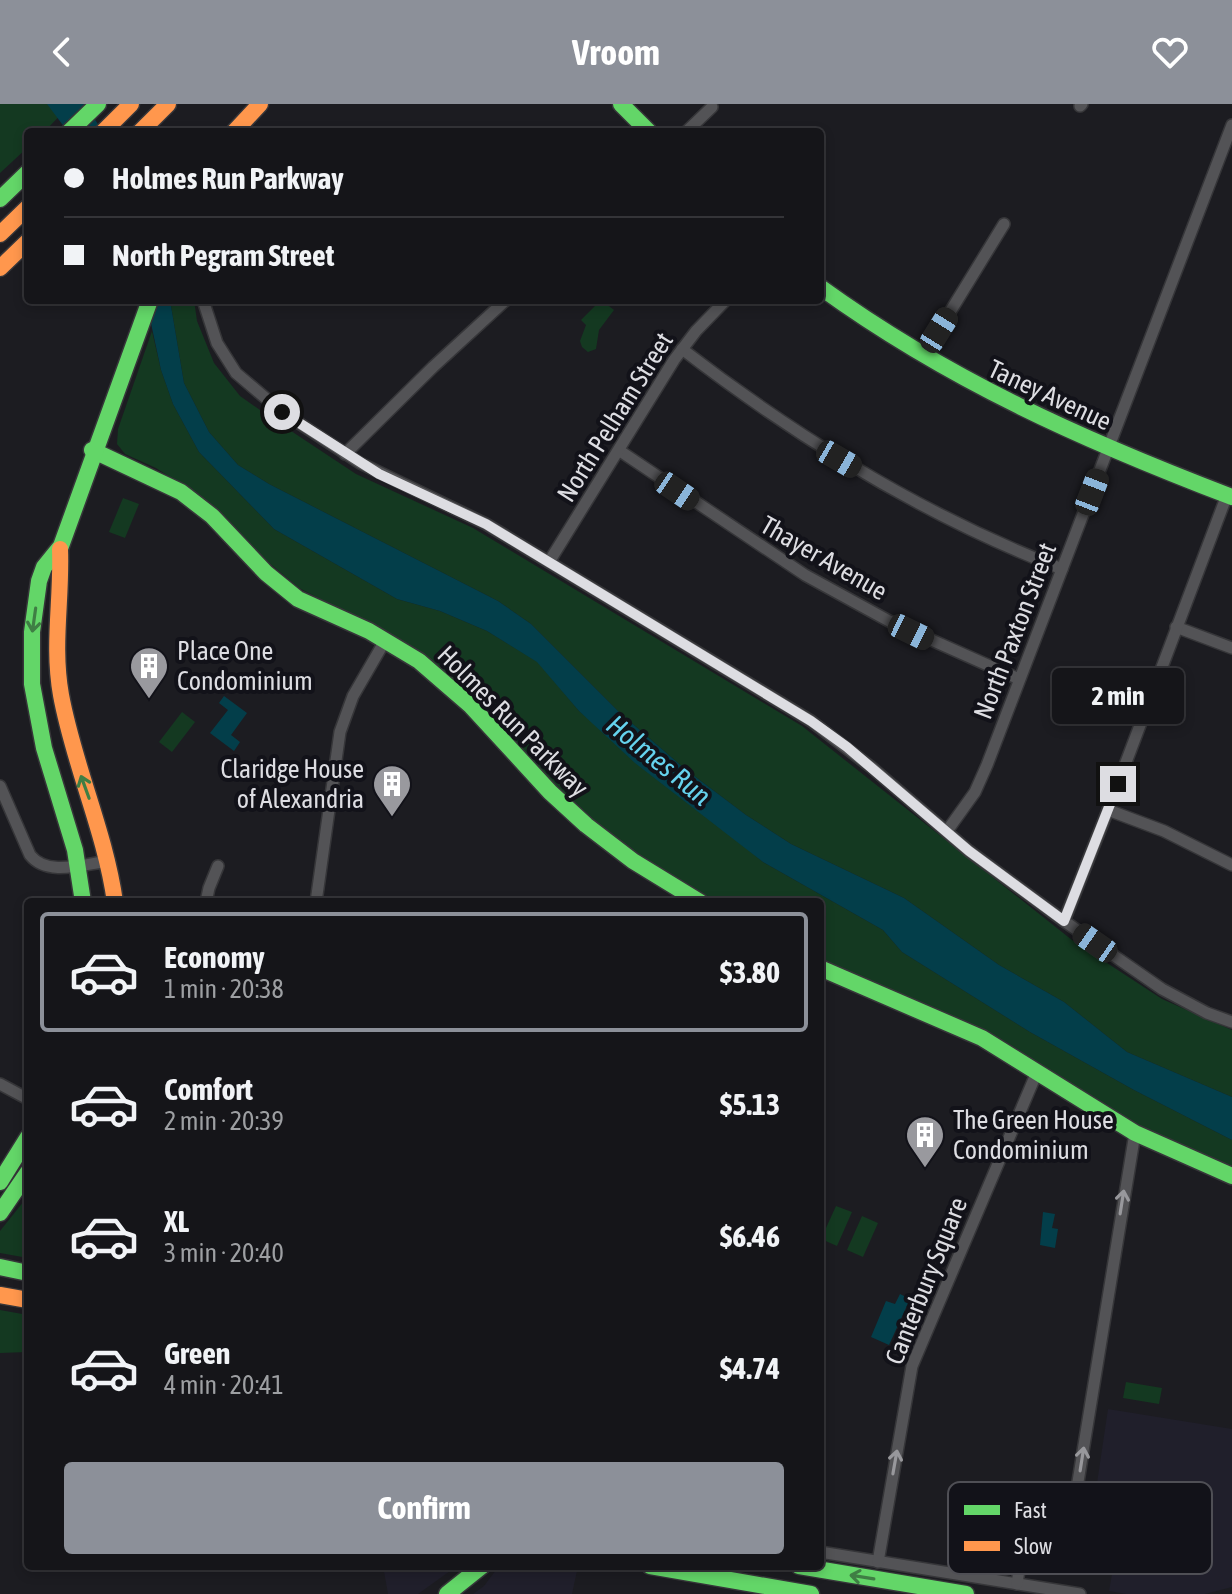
<!DOCTYPE html>
<html lang="en">
<head>
<meta charset="utf-8">
<style>
  :root { --surface:#151519; --page:#1e1e22; --text:#f1f3f6; --muted:#9d9fa2; --line:#343438; --accent:#8c9099 }
  body { margin:0; font-family:"Asap Condensed",sans-serif; background:var(--page); color:var(--text); height:100vh; display:flex; flex-direction:column; font-size:30px; white-space:nowrap }
  * { box-sizing:border-box; margin:0 }
  p { font-size:26px; color:var(--muted) }
  .icon { flex:none; width:44px; height:44px; fill:none; stroke:currentColor; stroke-width:2; stroke-linecap:round; stroke-linejoin:round }
  .map { position:relative; flex:1; overflow:hidden }
  .sheet { position:absolute; left:24px; top:794px; width:800px; height:672px; display:flex; flex-direction:column; background:var(--surface); border-radius:8px; box-shadow:0 4px 12px #0003,0 0 0 2px var(--line) }
  .sheet>* { flex:none }
  .top-card { position:absolute; left:24px; top:24px; width:800px; height:176px; border-radius:8px; box-shadow:0 4px 12px #0003,0 0 0 2px var(--line); display:grid; align-content:center; height:176px; padding:0 40px; background:var(--surface) }
  .end { position:absolute; width:36px; height:36px; margin:-18px; border:10px solid #dddde2; background:#111; box-shadow:0 0 0 4px #111 }
  .from { border-radius:50% }
  .bubble { position:absolute; height:56px; border-radius:8px; background:var(--surface); box-shadow:0 4px 12px #0003,0 0 0 2px var(--line); font-size:26px; font-weight:700; line-height:56px; text-align:center }
  .car { position:absolute; width:24px; height:48px; margin:-24px -12px; border-radius:10px; box-shadow:0 0 6px 2px #0007; background:linear-gradient(#222 24%,#8ab4d8 0 40%,#222 0 76%,#8ab4d8 0 86%,#222 0) }
  .top-card b { display:flex; align-items:center; gap:28px; height:76px; font-size:30px }
  .top-card b+b { border-top:2px solid var(--line) }
  .top-card i { width:20px; height:20px; background:var(--text) }
  ul { padding:14px 0 0; list-style:none }
  li { display:flex; align-items:center; gap:24px; height:120px; margin:0 16px 12px; padding:0 24px; border:4px solid transparent; border-radius:8px }
  li div { flex:1 }
  li b { display:block; font-size:30px }
  li em { font-style:normal; font-weight:700 }
  li.selected { border-color:var(--accent) }
  li>.icon { width:72px; height:72px; stroke-width:1.5 }
  .action { display:flex; gap:16px; margin-top:auto; padding:16px 40px }
  .action a { flex:1; height:92px; border-radius:8px; background:var(--accent); color:#fff; font-size:32px; font-weight:700; line-height:92px; text-align:center }
  header { display:flex; justify-content:space-between; align-items:center; height:104px; padding:0 40px; background:var(--accent); color:#fff; font-size:36px; font-weight:700 }
  .map>svg:first-child { display:block }
  .built { fill:#201f2b }
  .green { fill:#143921 }
  .water { fill:#033e4a }
  .lines { fill:none; stroke-linecap:round; stroke-linejoin:round }
  .street-casing { stroke:#363639; stroke-width:14 }
  .fast-casing { stroke:#363639; stroke-width:19 }
  .slow-casing { stroke:#363639; stroke-width:19 }
  .street { stroke:#535356; stroke-width:11 }
  .fast { stroke:#63d668; stroke-width:16 }
  .slow { stroke:#ff974d; stroke-width:16 }
  .oneway { stroke:#3f7e44 }
  .oneway2 { stroke:#98989c }
  .route { stroke:#dddde2; stroke-width:10 }
  .labels { text-anchor:middle; stroke-width:8; stroke-linejoin:round; paint-order:stroke }
  .street-label { font-size:26px; fill:#dddde2; stroke:#121219 }
  .poi-label { font-size:26px; fill:#dddde2; stroke:#121219; text-anchor:start }
  .water-label { font-size:28px; font-style:italic; fill:#65d2ee; stroke:#121219 }
  .key { fill:#121219; stroke:#4f4f55; stroke-width:2 }
  .key-label { font-size:22px; fill:#dddde2 }
</style>
</head>
<body>
<header><svg class="icon" aria-label="back" viewBox="0 0 24 24"><path d="M15 5l-7 7 7 7"/></svg>Vroom<svg class="icon" aria-label="heart" viewBox="0 0 24 24"><path d="M12 20l-8-8c-3-5 5-10 8-4 3-6 11-1 8 4z"/></svg></header>
<div class="map">
<svg width="1232" height="1490" viewBox="0 0 1232 1490">
  <rect width="100%" height="100%" fill="#1c1c21"/>
  <g class="built">
    <path d="M1108,1305L1232,1325V1483L1205,1490H1126L1109,1487L1117,1442L1089,1433Z"/>
    <path d="M383,1462H457L418,1490H388Z"/>
    <path d="M499,1462H578L572,1490H473L484,1482Z"/>
  </g>
  <g class="green">
    <path d="M0,0H71L44,28H28V43L0,69Z"/>
    <path d="M170,196H194L197,217L214,259L240,292L270,313L356,370L473,424L802,622L1072,836L1162,895L1232,926V993L1127,948L1064,898L999,861L904,794L791,740L746,711L685,665L620,609L531,520L498,497L269,380L238,361L209,328L184,279Z"/>
    <path d="M601,196L614,206L599,226L596,245L588,248L582,243L580,237L586,221L581,216Z"/>
    <path d="M152,227L161,266L173,300L199,348L274,425L397,495L440,507L487,527L538,558L579,607L763,758L883,826L902,848L1030,928L1134,986L1232,1036V1064C1184,1043 1134,1023 1089,995C1054,974 1024,946 988,928C933,901 874,884 820,855V798H716L673,774L621,740L568,698L456,577L412,542L299,484L268,458L213,401L156,364L125,350L117,340L118,325Z"/>
    <path d="M123,394L139,400L125,434L109,428Z"/>
    <path d="M182,608L195,618L172,648L159,638Z"/>
    <path d="M28,1092V1154L0,1149V1127Z"/>
    <path d="M836,1102L852,1108L837,1142L821,1135Z"/>
    <path d="M862,1112L878,1119L863,1153L847,1146Z"/>
    <path d="M0,1206L28,1211V1248L0,1249Z"/>
    <path d="M1126,1278L1162,1284L1159,1300L1123,1294Z"/>
  </g>
  <g class="water">
    <path d="M47,0H85L103,28H68Z"/>
    <path d="M146,196H170L184,279L209,328L238,361L269,380L498,497L531,520L620,609L685,665L746,711L791,740L904,794L999,861L1064,898L1127,948L1232,993V1036L1134,986L1030,928L902,848L883,826L763,758L635,659L579,607L537,558L487,527L440,507L397,495L274,425L199,348L173,300L161,266Z"/>
    <path d="M224,592L247,609L231,631L240,638L234,647L210,629L228,606L219,599Z"/>
    <path d="M1043,1108L1055,1110L1052,1124L1058,1125L1055,1144L1040,1141Z"/>
    <path d="M900,1190L910,1195L889,1241L871,1233L886,1197L895,1200Z"/>
  </g>
  <g class="lines">
    <defs>
      <g id="street">
        <path d="M1080,2L1082,0"/>
        <path d="M686,28L712,3"/>
        <path d="M203,196L217,239L236,269L282,308L360,359L486,420L811,617L871,663L969,747L1064,817L1162,885L1207,909L1232,918"/>
        <path d="M682,245C799,335 924,412 1062,465"/>
        <path d="M923,252L1004,120"/>
        <path d="M620,347L805,471L889,517L1019,575"/>
        <path d="M345,350L433,263L506,196"/>
        <path d="M549,458L674,256L696,227L726,196"/>
        <path d="M1176,523L1232,544"/>
        <path d="M0,682L30,751C47,773 84,760 109,757"/>
        <path d="M1108,706L1164,727L1232,761"/>
        <path d="M947,727L975,688L987,661L1232,21"/>
        <path d="M206,798L209,784L218,762"/>
        <path d="M316,798L340,628L353,592L386,535"/>
        <path d="M1064,817L1108,706L1227,391"/>
        <path d="M0,980L28,995"/>
        <path d="M820,1448L1080,1490"/>
        <path d="M878,1458L912,1262L1037,968"/>
        <path d="M1017,1480L1024,1431C1033,1413 1052,1411 1069,1404L1076,1390L1135,1029"/>
      </g>
      <g id="fast">
        <path d="M621,0L649,28"/>
        <path d="M69,28L98,0"/>
        <path d="M0,95L28,68"/>
        <path d="M820,183C950,277 1083,336 1232,393"/>
        <path d="M92,346L181,388L212,412L266,469L298,495L369,527L419,557L471,602L550,688L586,721L633,757L700,798"/>
        <path d="M83,798L75,746L44,644L32,580V528L39,477L44,463L61,442L150,196"/>
        <path d="M820,864L982,934L1135,1029L1232,1072"/>
        <path d="M0,1078L28,1033"/>
        <path d="M0,1109L28,1068"/>
        <path d="M0,1163L28,1169"/>
        <path d="M650,1462L811,1490"/>
        <path d="M799,1462L966,1490"/>
        <path d="M447,1490L482,1462"/>
      </g>
      <g id="slow">
        <path d="M103,28L131,0"/>
        <path d="M140,28L168,0"/>
        <path d="M234,28L260,0"/>
        <path d="M0,130L28,103"/>
        <path d="M0,164L28,137"/>
        <path d="M60,445C62,495 52,541 61,591C74,662 105,727 115,798"/>
        <path d="M0,1191L28,1196"/>
      </g>
    </defs>
    <use href="#street" class="street-casing"/>
    <use href="#fast" class="fast-casing"/>
    <use href="#slow" class="slow-casing"/>
    <use href="#street" class="street"/>
    <use href="#fast" class="fast"/>
    <use href="#slow" class="slow"/>
  </g>
  <defs><path id="oneway-shaft" d="M-6 0H5M1.5-3L5.5 0L1.5 3" fill="none" stroke-width="1.6" stroke-linecap="round" stroke-linejoin="round" transform="scale(2)"/></defs>
  <g class="oneway">
    <use href="#oneway-shaft" transform="translate(34 516) rotate(98)"/>
    <use href="#oneway-shaft" transform="translate(85 683) rotate(-110)"/>
    <use href="#oneway-shaft" transform="translate(862 1473) rotate(-171)"/>
  </g>
  <g class="oneway2">
    <use href="#oneway-shaft" transform="translate(1122 1098) rotate(-81)"/>
    <use href="#oneway-shaft" transform="translate(1082 1355) rotate(-81)"/>
    <use href="#oneway-shaft" transform="translate(895 1358) rotate(-80)"/>
  </g>
  <g class="lines">
    <path class="route" d="M282,308L379,370L486,420L811,617L847,643L969,747L1064,817L1118,680"/>
  </g>
  <defs>
    <symbol id="building-pin" viewBox="-11 -11 22 30"><path d="M0 17L-7.5 6A9.5 9.5 0 1 1 7.5 6Z" fill="#99999e" stroke="#121219"/><path d="M-4-6H4V6H1V3H-1V6H-4ZM-2.5-4.3h1.7v1.8h-1.7ZM.8-4.3h1.7v1.8H.8ZM-2.5-1h1.7V.8h-1.7ZM.8-1h1.7V.8H.8Z" fill="#fff"/></symbol>
  </defs>
  <g fill-rule="evenodd">
    <use href="#building-pin" x="127" y="540" width="44" height="60"/>
    <use href="#building-pin" x="370" y="658" width="44" height="60"/>
    <use href="#building-pin" x="903" y="1009" width="44" height="60"/>
  </g>
  <g class="labels">
    <g class="street-label">
      <text transform="translate(1050 291) rotate(25)" y="9">Taney Avenue</text>
      <text transform="translate(615 313) rotate(-58)" y="9">North Pelham Street</text>
      <text transform="translate(824 454) rotate(30)" y="9">Thayer Avenue</text>
      <text transform="translate(1015 527) rotate(-69)" y="9">North Paxton Street</text>
      <text transform="translate(513 617) rotate(45)" y="9">Holmes Run Parkway</text>
      <text transform="translate(926 1177) rotate(-68)" y="9">Canterbury Square</text>
    </g>
    <g class="poi-label">
      <text x="177" y="556">Place One<tspan x="177" dy="30">Condominium</tspan></text>
      <text x="364" y="674" text-anchor="end">Claridge House<tspan x="364" dy="30">of Alexandria</tspan></text>
      <text x="953" y="1025">The Green House<tspan x="953" dy="30">Condominium</tspan></text>
    </g>
    <g class="water-label">
      <text transform="translate(659 656) rotate(39)" y="10">Holmes Run</text>
    </g>
  </g>
  <rect x="948" y="1378" width="264" height="92" rx="12" class="key"/>
  <rect x="964" y="1401" width="36" height="10" fill="#63d668"/>
  <rect x="964" y="1437" width="36" height="10" fill="#ff974d"/>
  <g class="key-label">
    <text x="1014" y="1414">Fast</text>
    <text x="1014" y="1450">Slow</text>
  </g>
</svg>
<i class="end from" style="left:282px;top:308px"></i>
<i class="end" style="left:1118px;top:680px"></i>
<div class="bubble" style="left:1052px;top:564px;width:132px">2 min</div>
<i class="car" style="left:939px;top:226px;rotate:32deg"></i>
<i class="car" style="left:839px;top:355px;rotate:120deg"></i>
<i class="car" style="left:677px;top:387px;rotate:124deg"></i>
<i class="car" style="left:1092px;top:388px;rotate:21deg"></i>
<i class="car" style="left:911px;top:528px;rotate:116deg"></i>
<i class="car" style="left:1095px;top:839px;rotate:305deg"></i>
<div class="top-card">
<b><i class="from"></i>Holmes Run Parkway</b>
<b><i></i>North Pegram Street</b>
</div>
<section class="sheet">
<ul>
<li class="selected"><svg class="icon" aria-label="car" viewBox="0 0 24 24"><path d="M5 17H2v-5l4-1 3-4h7l3 4 3 1v5h-3M9 17h6M6 11h13"/><circle cx="7" cy="17" r="2"/><circle cx="17" cy="17" r="2"/></svg><div><b>Economy</b><p>1 min · 20:38</p></div><em>$3.80</em></li>
<li><svg class="icon" aria-label="car" viewBox="0 0 24 24"><path d="M5 17H2v-5l4-1 3-4h7l3 4 3 1v5h-3M9 17h6M6 11h13"/><circle cx="7" cy="17" r="2"/><circle cx="17" cy="17" r="2"/></svg><div><b>Comfort</b><p>2 min · 20:39</p></div><em>$5.13</em></li>
<li><svg class="icon" aria-label="car" viewBox="0 0 24 24"><path d="M5 17H2v-5l4-1 3-4h7l3 4 3 1v5h-3M9 17h6M6 11h13"/><circle cx="7" cy="17" r="2"/><circle cx="17" cy="17" r="2"/></svg><div><b>XL</b><p>3 min · 20:40</p></div><em>$6.46</em></li>
<li><svg class="icon" aria-label="car" viewBox="0 0 24 24"><path d="M5 17H2v-5l4-1 3-4h7l3 4 3 1v5h-3M9 17h6M6 11h13"/><circle cx="7" cy="17" r="2"/><circle cx="17" cy="17" r="2"/></svg><div><b>Green</b><p>4 min · 20:41</p></div><em>$4.74</em></li>
</ul>
<div class="action"><a>Confirm</a></div>
</section>
</div>
</body>
</html>
